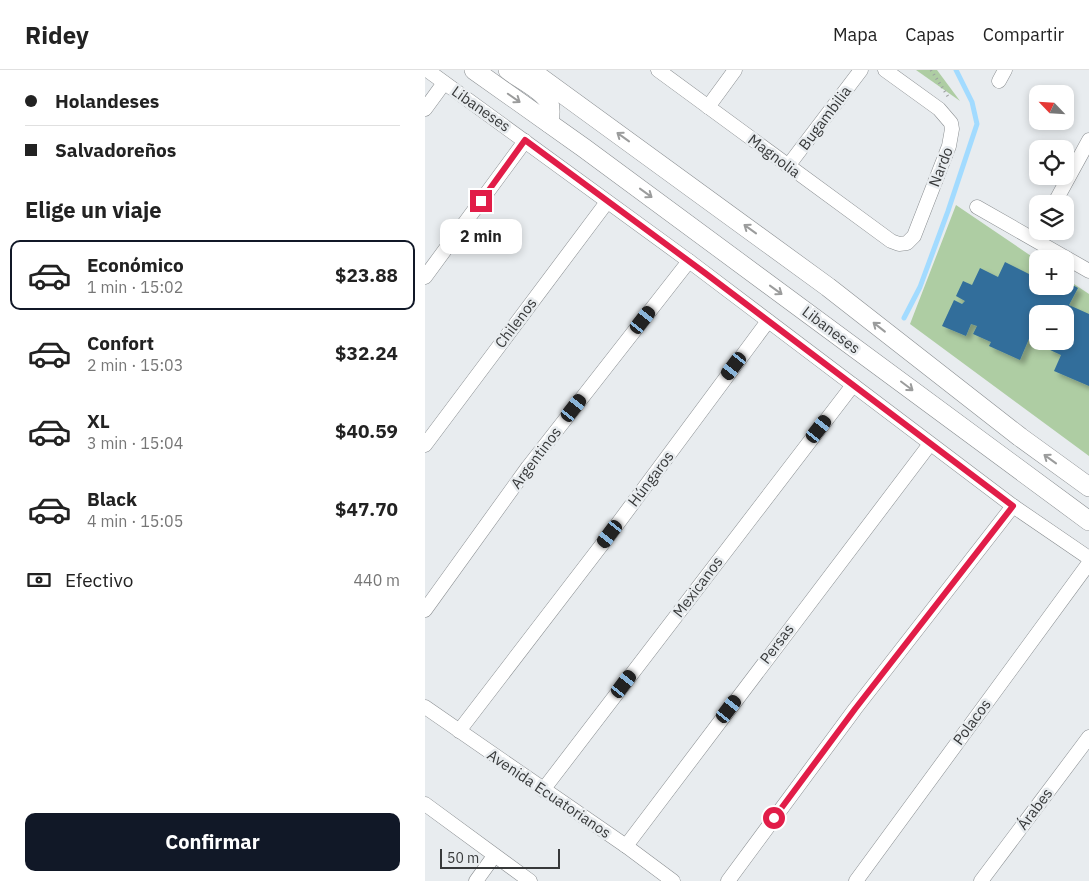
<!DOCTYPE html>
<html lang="es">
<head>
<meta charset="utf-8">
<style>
  :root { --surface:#fff; --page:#f2f2f2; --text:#222; --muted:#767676; --line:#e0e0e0; --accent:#111827 }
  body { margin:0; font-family:"IBM Plex Sans",sans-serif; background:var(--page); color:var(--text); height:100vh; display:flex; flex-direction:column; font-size:19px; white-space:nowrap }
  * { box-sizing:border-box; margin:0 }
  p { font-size:16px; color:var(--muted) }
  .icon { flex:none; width:28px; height:28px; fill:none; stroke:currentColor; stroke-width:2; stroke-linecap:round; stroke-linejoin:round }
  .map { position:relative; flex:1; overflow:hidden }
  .drawer { display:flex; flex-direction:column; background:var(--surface); width:425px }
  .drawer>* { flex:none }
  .banner { display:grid; align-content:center; height:110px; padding:0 25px; background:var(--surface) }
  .needle { width:32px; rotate:295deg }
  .controls { position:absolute; left:604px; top:15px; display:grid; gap:10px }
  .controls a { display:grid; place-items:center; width:45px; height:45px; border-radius:10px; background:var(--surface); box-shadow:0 2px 8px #0003; font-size:25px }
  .scale { position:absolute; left:15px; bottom:12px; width:120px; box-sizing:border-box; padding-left:5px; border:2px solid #37393a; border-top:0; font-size:14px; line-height:18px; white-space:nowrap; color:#37393a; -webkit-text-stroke:4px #e8ecef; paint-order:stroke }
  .end { position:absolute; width:22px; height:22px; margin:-11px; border:6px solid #e11d48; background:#fff; box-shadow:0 0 0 2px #fff }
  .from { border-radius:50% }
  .bubble { position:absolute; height:35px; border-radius:10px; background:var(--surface); box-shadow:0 2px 8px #0003; font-size:16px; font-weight:700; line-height:35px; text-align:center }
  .car { position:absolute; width:15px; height:30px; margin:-15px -8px; border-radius:6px; box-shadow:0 0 4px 1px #0007; background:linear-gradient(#222 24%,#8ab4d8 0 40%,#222 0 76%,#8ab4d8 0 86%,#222 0) }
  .banner b { display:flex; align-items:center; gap:18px; height:48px; font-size:19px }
  .banner b+b { border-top:1px solid var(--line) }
  .banner i { width:12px; height:12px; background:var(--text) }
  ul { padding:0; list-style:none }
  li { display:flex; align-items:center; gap:15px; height:70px; margin:0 10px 8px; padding:0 15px; border:2px solid transparent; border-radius:10px }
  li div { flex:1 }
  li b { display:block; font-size:19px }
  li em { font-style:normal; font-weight:700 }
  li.on { border-color:var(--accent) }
  li>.icon { width:45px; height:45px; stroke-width:1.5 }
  h2 { padding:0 25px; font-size:22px; line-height:60px }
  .pay { display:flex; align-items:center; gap:12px; height:55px; padding:0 25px; font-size:19px }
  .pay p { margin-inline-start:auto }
  .primary-button { display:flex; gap:10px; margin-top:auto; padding:10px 25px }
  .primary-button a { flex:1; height:58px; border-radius:10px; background:var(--accent); color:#fff; font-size:20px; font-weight:700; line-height:58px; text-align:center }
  header { display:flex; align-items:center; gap:30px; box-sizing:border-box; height:70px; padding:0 25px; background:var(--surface); border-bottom:1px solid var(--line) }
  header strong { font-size:24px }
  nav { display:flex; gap:28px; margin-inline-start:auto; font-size:18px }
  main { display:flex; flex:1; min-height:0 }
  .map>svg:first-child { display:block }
  .green { fill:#aecda3; fill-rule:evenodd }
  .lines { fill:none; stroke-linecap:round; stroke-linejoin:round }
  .stream { stroke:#a2dbff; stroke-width:5 }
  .building { fill:#326e9b; filter:url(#shadow) }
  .minor-casing { stroke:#8a8e91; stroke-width:15 }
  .secondary-casing { stroke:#8a8e91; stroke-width:20 }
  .path { stroke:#9b9ea0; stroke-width:3; stroke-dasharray:1 4; stroke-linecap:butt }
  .minor { stroke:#fff; stroke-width:14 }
  .secondary { stroke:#fff; stroke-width:19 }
  .oneway { stroke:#9b9c9c }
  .route { stroke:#e11d48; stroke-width:6 }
  .labels { text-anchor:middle; stroke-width:5; stroke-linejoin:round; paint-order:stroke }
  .street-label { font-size:15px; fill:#37393a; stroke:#e8ecef }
</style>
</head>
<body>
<header>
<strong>Ridey</strong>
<nav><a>Mapa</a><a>Capas</a><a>Compartir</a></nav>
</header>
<main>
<section class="drawer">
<div class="banner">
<b><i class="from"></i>Holandeses</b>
<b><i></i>Salvadoreños</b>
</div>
<h2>Elige un viaje</h2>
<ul>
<li class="on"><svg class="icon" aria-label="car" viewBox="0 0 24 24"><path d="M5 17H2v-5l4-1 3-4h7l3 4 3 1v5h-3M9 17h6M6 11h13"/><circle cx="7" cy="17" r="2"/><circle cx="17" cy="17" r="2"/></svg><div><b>Económico</b><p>1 min · 15:02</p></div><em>$23.88</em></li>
<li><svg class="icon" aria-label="car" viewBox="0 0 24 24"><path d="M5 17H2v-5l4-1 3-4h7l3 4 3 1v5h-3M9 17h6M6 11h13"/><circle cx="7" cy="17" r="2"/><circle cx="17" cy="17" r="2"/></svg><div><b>Confort</b><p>2 min · 15:03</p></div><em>$32.24</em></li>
<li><svg class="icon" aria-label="car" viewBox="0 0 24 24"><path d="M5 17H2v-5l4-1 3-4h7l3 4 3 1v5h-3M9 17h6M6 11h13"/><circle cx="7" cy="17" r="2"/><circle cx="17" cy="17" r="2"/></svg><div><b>XL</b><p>3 min · 15:04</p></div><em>$40.59</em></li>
<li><svg class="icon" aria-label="car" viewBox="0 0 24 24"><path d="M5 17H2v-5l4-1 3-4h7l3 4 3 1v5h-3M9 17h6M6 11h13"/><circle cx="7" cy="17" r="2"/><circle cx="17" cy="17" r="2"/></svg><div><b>Black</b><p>4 min · 15:05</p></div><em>$47.70</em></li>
</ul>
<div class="pay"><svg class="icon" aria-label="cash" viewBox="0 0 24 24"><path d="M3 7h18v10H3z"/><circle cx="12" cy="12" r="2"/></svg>Efectivo<p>440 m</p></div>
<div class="primary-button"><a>Confirmar</a></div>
</section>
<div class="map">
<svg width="664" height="811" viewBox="0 0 664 811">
  <defs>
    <filter id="shadow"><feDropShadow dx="4.5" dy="4.5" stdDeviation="2.5" flood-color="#0004"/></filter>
  </defs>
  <rect width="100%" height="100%" fill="#e8ecef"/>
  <g class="green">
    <path d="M491,0H512L535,31Z"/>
    <path d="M531,135L612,190V216H640V208L664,224V386L485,254ZM612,244H640V271H612Z"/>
  </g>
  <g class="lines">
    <path class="stream" d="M479,248L495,217L523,141L552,54L547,32L531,0"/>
  </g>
  <path class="building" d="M580,192L612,208V216H629L635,219L637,216H640V211L653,218L644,235L664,244V316L629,301L636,285L623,279L626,271H640V244H612V250L595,290L564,276L566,272L548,264L552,256L546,254L541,266L517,256L529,230L537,234L540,231L531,226L538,211L547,215L555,198L573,207Z"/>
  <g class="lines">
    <defs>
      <g id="minor">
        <path d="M2,0L264,191L588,436L664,488"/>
        <path d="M233,0L466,171L474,174L482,173L489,166L524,76L527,59L526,53L514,39L460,0"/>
        <path d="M574,11L580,0"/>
        <path d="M283,37L310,0"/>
        <path d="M0,39L19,13"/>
        <path d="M363,96L436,0"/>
        <path d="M629,134L664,70"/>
        <path d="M552,137L664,201"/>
        <path d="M0,207L100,71"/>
        <path d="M0,375L182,132"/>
        <path d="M0,540L103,397L264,191"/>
        <path d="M0,637L201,776L248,811"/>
        <path d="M34,661L185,464L343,251"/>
        <path d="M118,720L428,315"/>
        <path d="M0,734L105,811"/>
        <path d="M201,776L505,374"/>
        <path d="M51,811L69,786"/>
        <path d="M303,811L430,639L588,436"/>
        <path d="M431,811L664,493"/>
        <path d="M556,811L664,667"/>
      </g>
      <g id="secondary">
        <path d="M49,0L159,78L664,451"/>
        <path d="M83,0C94,9 119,20 124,33C126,39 125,47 124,53"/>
        <path d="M105,0L403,217L595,367L664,417"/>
      </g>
    </defs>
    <use href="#minor" class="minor-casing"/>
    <use href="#secondary" class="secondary-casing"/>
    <path class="path" d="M506,0L524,28"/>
    <use href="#minor" class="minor"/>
    <use href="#secondary" class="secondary"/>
  </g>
  <defs><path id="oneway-shaft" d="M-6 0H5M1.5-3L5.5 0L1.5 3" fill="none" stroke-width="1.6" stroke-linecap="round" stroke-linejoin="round" transform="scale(1.25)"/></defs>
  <g class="oneway">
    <use href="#oneway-shaft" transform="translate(89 28) rotate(35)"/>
    <use href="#oneway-shaft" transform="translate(198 67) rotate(-144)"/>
    <use href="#oneway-shaft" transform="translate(221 123) rotate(36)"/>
    <use href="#oneway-shaft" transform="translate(325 159) rotate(-144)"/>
    <use href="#oneway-shaft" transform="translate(351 220) rotate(36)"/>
    <use href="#oneway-shaft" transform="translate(454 257) rotate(-142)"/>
    <use href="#oneway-shaft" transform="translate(482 316) rotate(37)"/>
    <use href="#oneway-shaft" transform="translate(625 389) rotate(-144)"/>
  </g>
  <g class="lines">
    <path class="route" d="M56,131L100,70L280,203L588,436L430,639L349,748"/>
  </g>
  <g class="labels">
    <g class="street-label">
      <text transform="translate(56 39) rotate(35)" y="5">Libaneses</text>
      <text transform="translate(400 48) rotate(-53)" y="5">Bugambilia</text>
      <text transform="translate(349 86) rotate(37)" y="5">Magnolia</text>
      <text transform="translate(516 97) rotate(-69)" y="5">Nardo</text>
      <text transform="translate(91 253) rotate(-53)" y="5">Chilenos</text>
      <text transform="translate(406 260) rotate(37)" y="5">Libaneses</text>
      <text transform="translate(111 388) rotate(-53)" y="5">Argentinos</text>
      <text transform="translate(226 409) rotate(-53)" y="5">Húngaros</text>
      <text transform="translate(273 517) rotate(-53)" y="5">Mexicanos</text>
      <text transform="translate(352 574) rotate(-53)" y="5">Persas</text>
      <text transform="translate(547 652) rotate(-54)" y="5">Polacos</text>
      <text transform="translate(124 724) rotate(34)" y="5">Avenida Ecuatorianos</text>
      <text transform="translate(610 739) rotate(-53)" y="5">Árabes</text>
    </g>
  </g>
</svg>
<div class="controls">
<a><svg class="needle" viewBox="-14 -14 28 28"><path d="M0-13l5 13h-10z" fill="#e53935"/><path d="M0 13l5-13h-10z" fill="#767676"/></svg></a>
<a><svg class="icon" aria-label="locate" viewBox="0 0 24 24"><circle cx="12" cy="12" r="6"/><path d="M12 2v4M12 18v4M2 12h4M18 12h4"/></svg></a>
<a><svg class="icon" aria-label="layers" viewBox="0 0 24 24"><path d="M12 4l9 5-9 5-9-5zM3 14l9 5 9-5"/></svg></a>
<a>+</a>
<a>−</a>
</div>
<div class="scale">50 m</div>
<i class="end from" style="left:349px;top:748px"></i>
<i class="end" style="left:56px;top:131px"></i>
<div class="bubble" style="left:15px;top:149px;width:82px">2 min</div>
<i class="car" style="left:218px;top:250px;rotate:38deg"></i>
<i class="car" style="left:309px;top:296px;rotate:217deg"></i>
<i class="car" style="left:149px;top:338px;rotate:38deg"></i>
<i class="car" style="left:394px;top:359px;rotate:38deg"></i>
<i class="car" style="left:185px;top:464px;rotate:217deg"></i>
<i class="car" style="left:199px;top:614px;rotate:37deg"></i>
<i class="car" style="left:304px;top:639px;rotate:37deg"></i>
</div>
</main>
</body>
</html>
